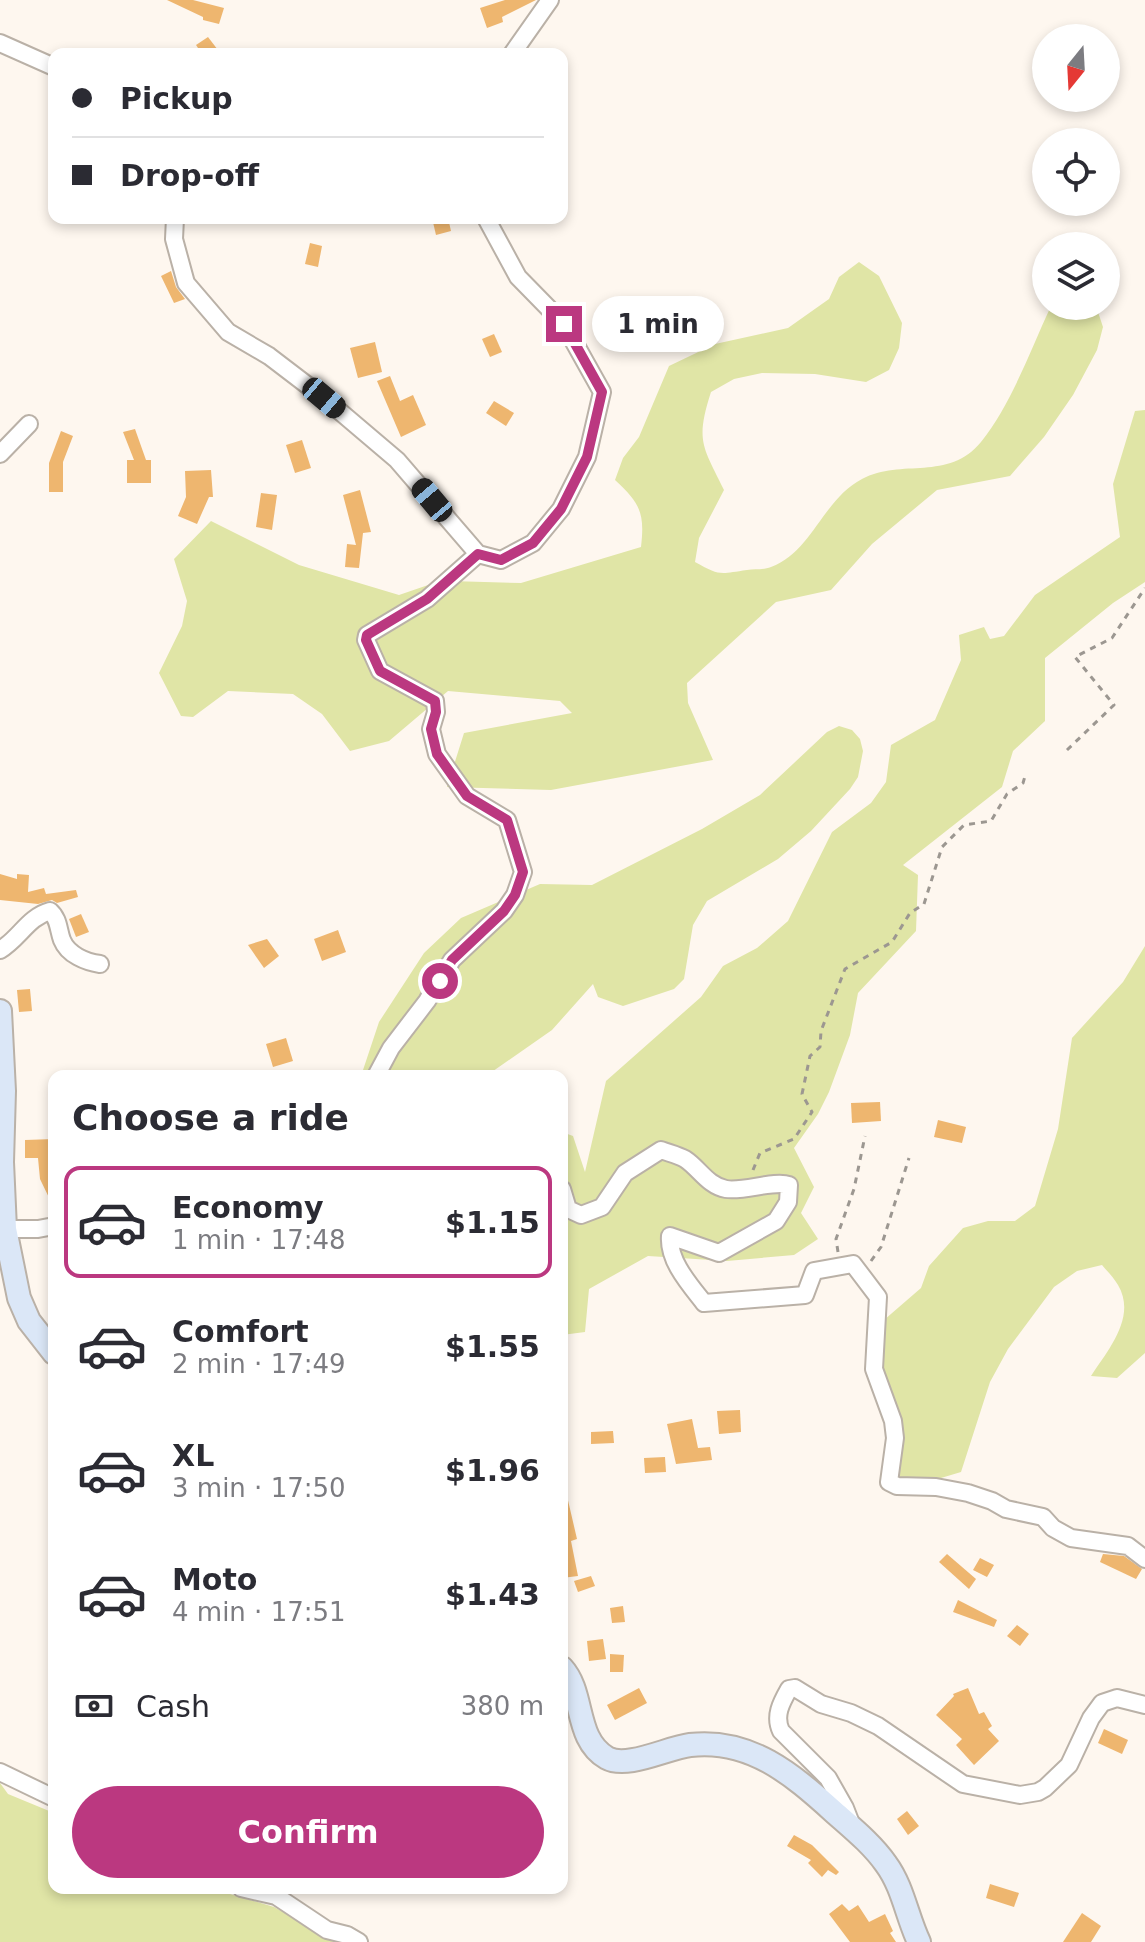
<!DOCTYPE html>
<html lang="en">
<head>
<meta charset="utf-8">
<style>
  :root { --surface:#fff; --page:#f7f7f7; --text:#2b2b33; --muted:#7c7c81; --line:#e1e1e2; --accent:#bb3880 }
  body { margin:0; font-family:"DejaVu Sans",sans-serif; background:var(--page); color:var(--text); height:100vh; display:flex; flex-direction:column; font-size:30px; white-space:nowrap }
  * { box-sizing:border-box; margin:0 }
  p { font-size:26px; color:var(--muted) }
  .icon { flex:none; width:44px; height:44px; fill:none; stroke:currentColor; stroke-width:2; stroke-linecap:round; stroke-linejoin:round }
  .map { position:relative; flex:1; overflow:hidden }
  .details { position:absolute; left:48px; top:1070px; width:520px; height:824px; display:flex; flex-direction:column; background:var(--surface); border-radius:16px; box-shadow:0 4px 12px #0003 }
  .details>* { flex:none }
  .hud { position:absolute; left:48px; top:48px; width:520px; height:176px; border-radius:16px; box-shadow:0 4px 12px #0003; display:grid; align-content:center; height:176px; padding:0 24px; background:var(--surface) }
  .needle { width:52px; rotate:198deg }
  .fabs { position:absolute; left:1032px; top:24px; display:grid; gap:16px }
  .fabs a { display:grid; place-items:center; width:88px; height:88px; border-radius:50%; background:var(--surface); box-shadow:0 4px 12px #0003; font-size:40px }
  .end { position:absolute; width:36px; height:36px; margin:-18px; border:10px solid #bb3880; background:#fff; box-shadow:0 0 0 4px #fff }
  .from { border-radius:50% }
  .bubble { position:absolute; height:56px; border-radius:28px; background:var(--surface); box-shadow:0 4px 12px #0003; font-size:26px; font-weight:800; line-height:56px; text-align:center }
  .car { position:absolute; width:24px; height:48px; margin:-24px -12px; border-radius:10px; box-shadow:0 0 6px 2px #0007; background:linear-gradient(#222 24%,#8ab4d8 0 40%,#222 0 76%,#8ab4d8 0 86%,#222 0) }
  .hud b { display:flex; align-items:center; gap:28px; height:76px; font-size:30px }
  .hud b+b { border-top:2px solid var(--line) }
  .hud i { width:20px; height:20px; background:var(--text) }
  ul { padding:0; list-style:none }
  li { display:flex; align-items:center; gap:24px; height:112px; margin:0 16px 12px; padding:0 8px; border:4px solid transparent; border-radius:16px }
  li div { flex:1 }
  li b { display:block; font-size:30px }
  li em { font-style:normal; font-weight:800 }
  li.on { border-color:var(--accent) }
  li>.icon { width:72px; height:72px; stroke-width:1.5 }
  h2 { padding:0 24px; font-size:36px; line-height:96px }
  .pay { display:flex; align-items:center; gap:20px; height:88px; padding:0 24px; font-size:30px }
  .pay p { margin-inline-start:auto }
  .cta { display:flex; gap:16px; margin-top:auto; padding:16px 24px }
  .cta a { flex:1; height:92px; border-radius:48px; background:var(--accent); color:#fff; font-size:32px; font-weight:800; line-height:92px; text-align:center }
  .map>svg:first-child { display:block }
  .green { fill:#e0e5a6 }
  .building { fill:#eeb66f }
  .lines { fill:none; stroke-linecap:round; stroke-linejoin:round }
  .street-casing { stroke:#bab1a7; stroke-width:20 }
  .secondary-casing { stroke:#bab1a7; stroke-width:26 }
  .path { stroke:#9c9791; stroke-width:3; stroke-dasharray:6 6; stroke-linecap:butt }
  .street { stroke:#fff; stroke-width:16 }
  .secondary { stroke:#dbe7f7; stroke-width:22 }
  .route { stroke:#bb3880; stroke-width:10 }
</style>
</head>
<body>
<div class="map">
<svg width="1145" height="1942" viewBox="0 0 1145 1942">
  <rect width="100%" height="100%" fill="#fef7ef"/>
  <g class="green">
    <path d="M859,262L879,276L902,323L899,348L889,370L866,382L815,374L762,373L734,379L711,392C695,442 703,446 724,490L699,538L695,562C720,576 719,574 747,570C755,569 764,570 771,567C812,552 823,499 862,479C902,458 948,482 981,442C1012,403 1030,351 1051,306H1096L1103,327L1097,350L1073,395L1044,437L1010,476L937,490L872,544L831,590L776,602L687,683L688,703L713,760L551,790L447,787L464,733L572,713L560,701L448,691L389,741L350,751L322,714L293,694L228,691L193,717L181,716L159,673L182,626L187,601L174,559L211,521L299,565L399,595L434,583L450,581L521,583L641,547C645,513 640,503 615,480L623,458L639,437L669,366L715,344L788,328L829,299L839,277Z"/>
    <path d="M1145,410V582L1113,603L1045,658V721L1013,751L1002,787L903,865L918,875L916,931L858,993L850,1035L829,1092L818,1114L794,1148L814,1187L801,1213L818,1239L794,1255L727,1261L648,1256L589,1289L585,1332L562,1335V1132L573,1136L585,1172L606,1081L701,997L723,966L757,948L788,921L832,832L871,803L886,782L891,745L935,720L961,660L959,635L984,627L990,639L1004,636L1035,595L1120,537L1113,484L1135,411Z"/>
    <path d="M839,726L852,730L860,739L863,751L858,777L850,789L811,831L778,859L707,901L693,925L684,979L674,989L623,1006L598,997L593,984L552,1030L486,1076H361L379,1022L424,953L461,918L540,884L592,885L702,829L760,795L827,732Z"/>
    <path d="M1145,946V1353L1117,1378L1091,1376C1108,1350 1137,1317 1118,1285C1114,1278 1107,1271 1102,1265L1077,1271L1054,1287L1008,1349L990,1382L961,1472L931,1481L907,1482L895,1474L878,1371L884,1320L921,1288L929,1266L963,1228L988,1221H1015L1035,1206L1058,1129L1072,1038L1123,982Z"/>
    <path d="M0,1783L8,1794L54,1813V1888H210L274,1907L337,1942H0Z"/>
  </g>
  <g class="building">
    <path d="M167,0H193L224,8L219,24L203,20V17Z"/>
    <path d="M505,0H536L502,17L503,22L487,28L480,8Z"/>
    <path d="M208,37L221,54H202L196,45Z"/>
    <path d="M432,218H448L451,231L436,235Z"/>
    <path d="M310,243L322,246L318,267L305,264Z"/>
    <path d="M171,271L176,287L185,299L174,303L161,276Z"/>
    <path d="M687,297L702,316L687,328L672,309Z"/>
    <path d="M494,334L502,352L490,357L482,339Z"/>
    <path d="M375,342L382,372L358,378L350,348Z"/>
    <path d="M390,376L400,401L413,395L426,425L401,437L377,381Z"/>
    <path d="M494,401L514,413L506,426L486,413Z"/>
    <path d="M135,429L146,460H151V483H127V460H134L123,432Z"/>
    <path d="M61,431L73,436L63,462V492H49V463Z"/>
    <path d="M302,440L311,468L295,473L286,445Z"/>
    <path d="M211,470L213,497H209L197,524L178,516L186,497L185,471Z"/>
    <path d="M360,490L371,532L363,533L359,568L345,567L347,544L356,545L343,495Z"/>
    <path d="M261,493L277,495L272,530L256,527Z"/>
    <path d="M0,874L17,879V874L29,875L28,892L44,888L46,894L76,890L78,897L57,903L52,900L38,904L0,900Z"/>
    <path d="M81,914L89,932L76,937L69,919Z"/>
    <path d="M338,930L346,952L322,961L314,939Z"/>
    <path d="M267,939L279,956L264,968L248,945Z"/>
    <path d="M30,989L32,1011L19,1012L17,990Z"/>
    <path d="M286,1038L293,1061L273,1067L266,1044Z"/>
    <path d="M880,1102L881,1121L852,1123L851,1103Z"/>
    <path d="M938,1120L966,1127L962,1143L934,1137Z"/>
    <path d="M54,1139V1150H51L54,1208L40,1179L38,1158H25V1140Z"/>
    <path d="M740,1410L741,1432L719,1434L717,1411Z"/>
    <path d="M692,1419L698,1448L710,1447L712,1460L676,1464L667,1424Z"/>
    <path d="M613,1431L614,1443L591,1444V1432Z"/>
    <path d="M665,1457L666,1472L645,1473L644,1458Z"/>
    <path d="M567,1496L577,1539L571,1541L578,1576L562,1578V1497Z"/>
    <path d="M947,1554L976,1579L969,1589L939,1562Z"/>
    <path d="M1103,1554L1124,1556L1142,1569L1136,1579L1100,1562Z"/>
    <path d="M980,1558L994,1565L987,1577L973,1570Z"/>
    <path d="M591,1576L595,1586L578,1592L574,1581Z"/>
    <path d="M958,1600L997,1620L994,1627L953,1612Z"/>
    <path d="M623,1606L625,1622L612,1623L610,1608Z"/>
    <path d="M1017,1625L1029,1634L1020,1646L1007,1636Z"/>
    <path d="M603,1639L606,1659L589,1661L587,1641Z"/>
    <path d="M610,1654L624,1655L623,1672H610Z"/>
    <path d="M639,1688L647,1703L615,1720L607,1705Z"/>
    <path d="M968,1688L979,1714L984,1712L992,1726L988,1729L999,1741L974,1765L956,1745L962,1739L936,1715L954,1696L953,1694Z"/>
    <path d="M1104,1729L1128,1740L1122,1754L1098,1743Z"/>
    <path d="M907,1811L919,1826L908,1835L897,1819Z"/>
    <path d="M794,1835L812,1845L839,1872L836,1875L828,1870L822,1877L808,1863L811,1860L787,1846Z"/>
    <path d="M990,1884L1019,1893L1014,1907L986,1898Z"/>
    <path d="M842,1904L849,1911L858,1905L869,1922L885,1914L893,1931L890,1933L896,1942H850L829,1914Z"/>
    <path d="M1082,1913L1101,1926L1091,1942H1063Z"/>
  </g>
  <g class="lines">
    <defs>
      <g id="street">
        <path d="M0,43L54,67"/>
        <path d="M512,54L550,0"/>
        <path d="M175,218L174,239L186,283L228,332L269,356L324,398L397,460L478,554L501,560L533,543L561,509L587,457L602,392L564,324L518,277L486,218"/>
        <path d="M0,454L29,424"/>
        <path d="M0,950C19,939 28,917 50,911C59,919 58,929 62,940C68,955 86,962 100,964"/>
        <path d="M376,1076L391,1048L427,1001L452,960L504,911L515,895L523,872L507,820L467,796L437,754L431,729L436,712L435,701L380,671L366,640L367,635L427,599L478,554"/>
        <path d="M562,1189L568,1209L581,1215L602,1207L625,1173L661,1150C669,1153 678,1155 685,1159C699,1168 708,1186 726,1189C744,1192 774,1180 789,1185L788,1202L776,1221L719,1253L670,1236C668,1261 690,1285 704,1303L805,1295L814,1271L853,1264L878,1297L874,1369L893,1421L895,1438L889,1482L897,1486L936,1487L968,1493L992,1501L1006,1509L1043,1517L1053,1528L1071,1538L1128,1546L1145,1559"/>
        <path d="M5,1229H38L54,1226"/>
        <path d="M0,1772L54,1798"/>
        <path d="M852,1826L845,1808L828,1778L781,1731C774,1716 781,1703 789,1689L795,1688L821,1704L851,1713L878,1726L963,1784L1020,1795L1038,1792L1045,1788L1069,1765L1091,1718L1102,1703L1117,1698L1145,1705"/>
        <path d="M241,1888L276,1896L327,1930L347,1935L359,1942"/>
      </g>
      <g id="secondary">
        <path d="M0,1011L4,1091L2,1162L5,1229L19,1298L29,1321L54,1353"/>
        <path d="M562,1668C585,1693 574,1739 607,1758C627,1769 667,1748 690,1745C750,1738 792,1774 834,1812C852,1828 872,1844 886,1864C903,1887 907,1917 919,1942"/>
      </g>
    </defs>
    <use href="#street" class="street-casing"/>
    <use href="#secondary" class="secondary-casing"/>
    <g class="path">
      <path d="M1067,750L1114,705L1075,657L1112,638L1145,588"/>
      <path d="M753,1170L760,1153L794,1139L812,1112L802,1094L810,1056L820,1047L821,1031L845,969L892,942L910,913L924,904L942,847L964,825L991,821L1007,794L1023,783L1026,773"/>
      <path d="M838,1252L836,1239L854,1189L865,1136"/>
      <path d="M871,1261L881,1247L909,1158"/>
    </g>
    <use href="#street" class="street"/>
    <use href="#secondary" class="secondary"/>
  </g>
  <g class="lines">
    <path class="route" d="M440,981L452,960L504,911L515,895L523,872L507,820L467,796L437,754L431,729L436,712L435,701L380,671L366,640L367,635L427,599L478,554L501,560L533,543L561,509L587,457L602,392L564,324"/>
  </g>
</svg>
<div class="fabs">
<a><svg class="needle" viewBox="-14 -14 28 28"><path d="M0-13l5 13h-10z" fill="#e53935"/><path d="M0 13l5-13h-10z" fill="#7c7c81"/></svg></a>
<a><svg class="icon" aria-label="locate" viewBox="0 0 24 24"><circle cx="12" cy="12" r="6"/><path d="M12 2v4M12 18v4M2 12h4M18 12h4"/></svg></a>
<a><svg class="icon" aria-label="layers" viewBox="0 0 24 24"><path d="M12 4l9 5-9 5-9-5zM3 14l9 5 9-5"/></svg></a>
</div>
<i class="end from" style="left:440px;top:981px"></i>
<i class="end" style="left:564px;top:324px"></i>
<div class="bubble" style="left:592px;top:296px;width:132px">1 min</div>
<i class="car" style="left:324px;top:398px;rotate:130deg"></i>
<i class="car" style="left:432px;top:500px;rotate:320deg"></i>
<div class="hud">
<b><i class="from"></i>Pickup</b>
<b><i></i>Drop-off</b>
</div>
<section class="details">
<h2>Choose a ride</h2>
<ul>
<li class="on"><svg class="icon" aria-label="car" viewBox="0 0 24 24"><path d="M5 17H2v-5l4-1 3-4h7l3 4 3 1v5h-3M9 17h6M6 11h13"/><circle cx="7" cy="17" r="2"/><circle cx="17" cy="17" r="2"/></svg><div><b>Economy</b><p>1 min · 17:48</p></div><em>$1.15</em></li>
<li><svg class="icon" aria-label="car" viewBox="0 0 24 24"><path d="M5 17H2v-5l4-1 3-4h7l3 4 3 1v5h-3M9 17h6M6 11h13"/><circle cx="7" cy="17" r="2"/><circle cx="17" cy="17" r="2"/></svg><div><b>Comfort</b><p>2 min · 17:49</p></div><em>$1.55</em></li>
<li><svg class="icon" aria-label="car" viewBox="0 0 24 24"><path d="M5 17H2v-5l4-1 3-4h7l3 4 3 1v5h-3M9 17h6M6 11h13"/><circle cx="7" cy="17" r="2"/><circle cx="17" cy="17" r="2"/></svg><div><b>XL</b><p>3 min · 17:50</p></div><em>$1.96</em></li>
<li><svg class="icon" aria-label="car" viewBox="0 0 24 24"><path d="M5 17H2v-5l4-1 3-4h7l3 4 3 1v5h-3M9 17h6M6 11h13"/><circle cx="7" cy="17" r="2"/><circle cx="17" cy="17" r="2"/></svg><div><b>Moto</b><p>4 min · 17:51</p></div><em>$1.43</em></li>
</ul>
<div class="pay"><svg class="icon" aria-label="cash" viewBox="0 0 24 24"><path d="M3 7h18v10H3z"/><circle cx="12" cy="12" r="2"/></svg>Cash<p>380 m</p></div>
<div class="cta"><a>Confirm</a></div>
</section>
</div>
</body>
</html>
